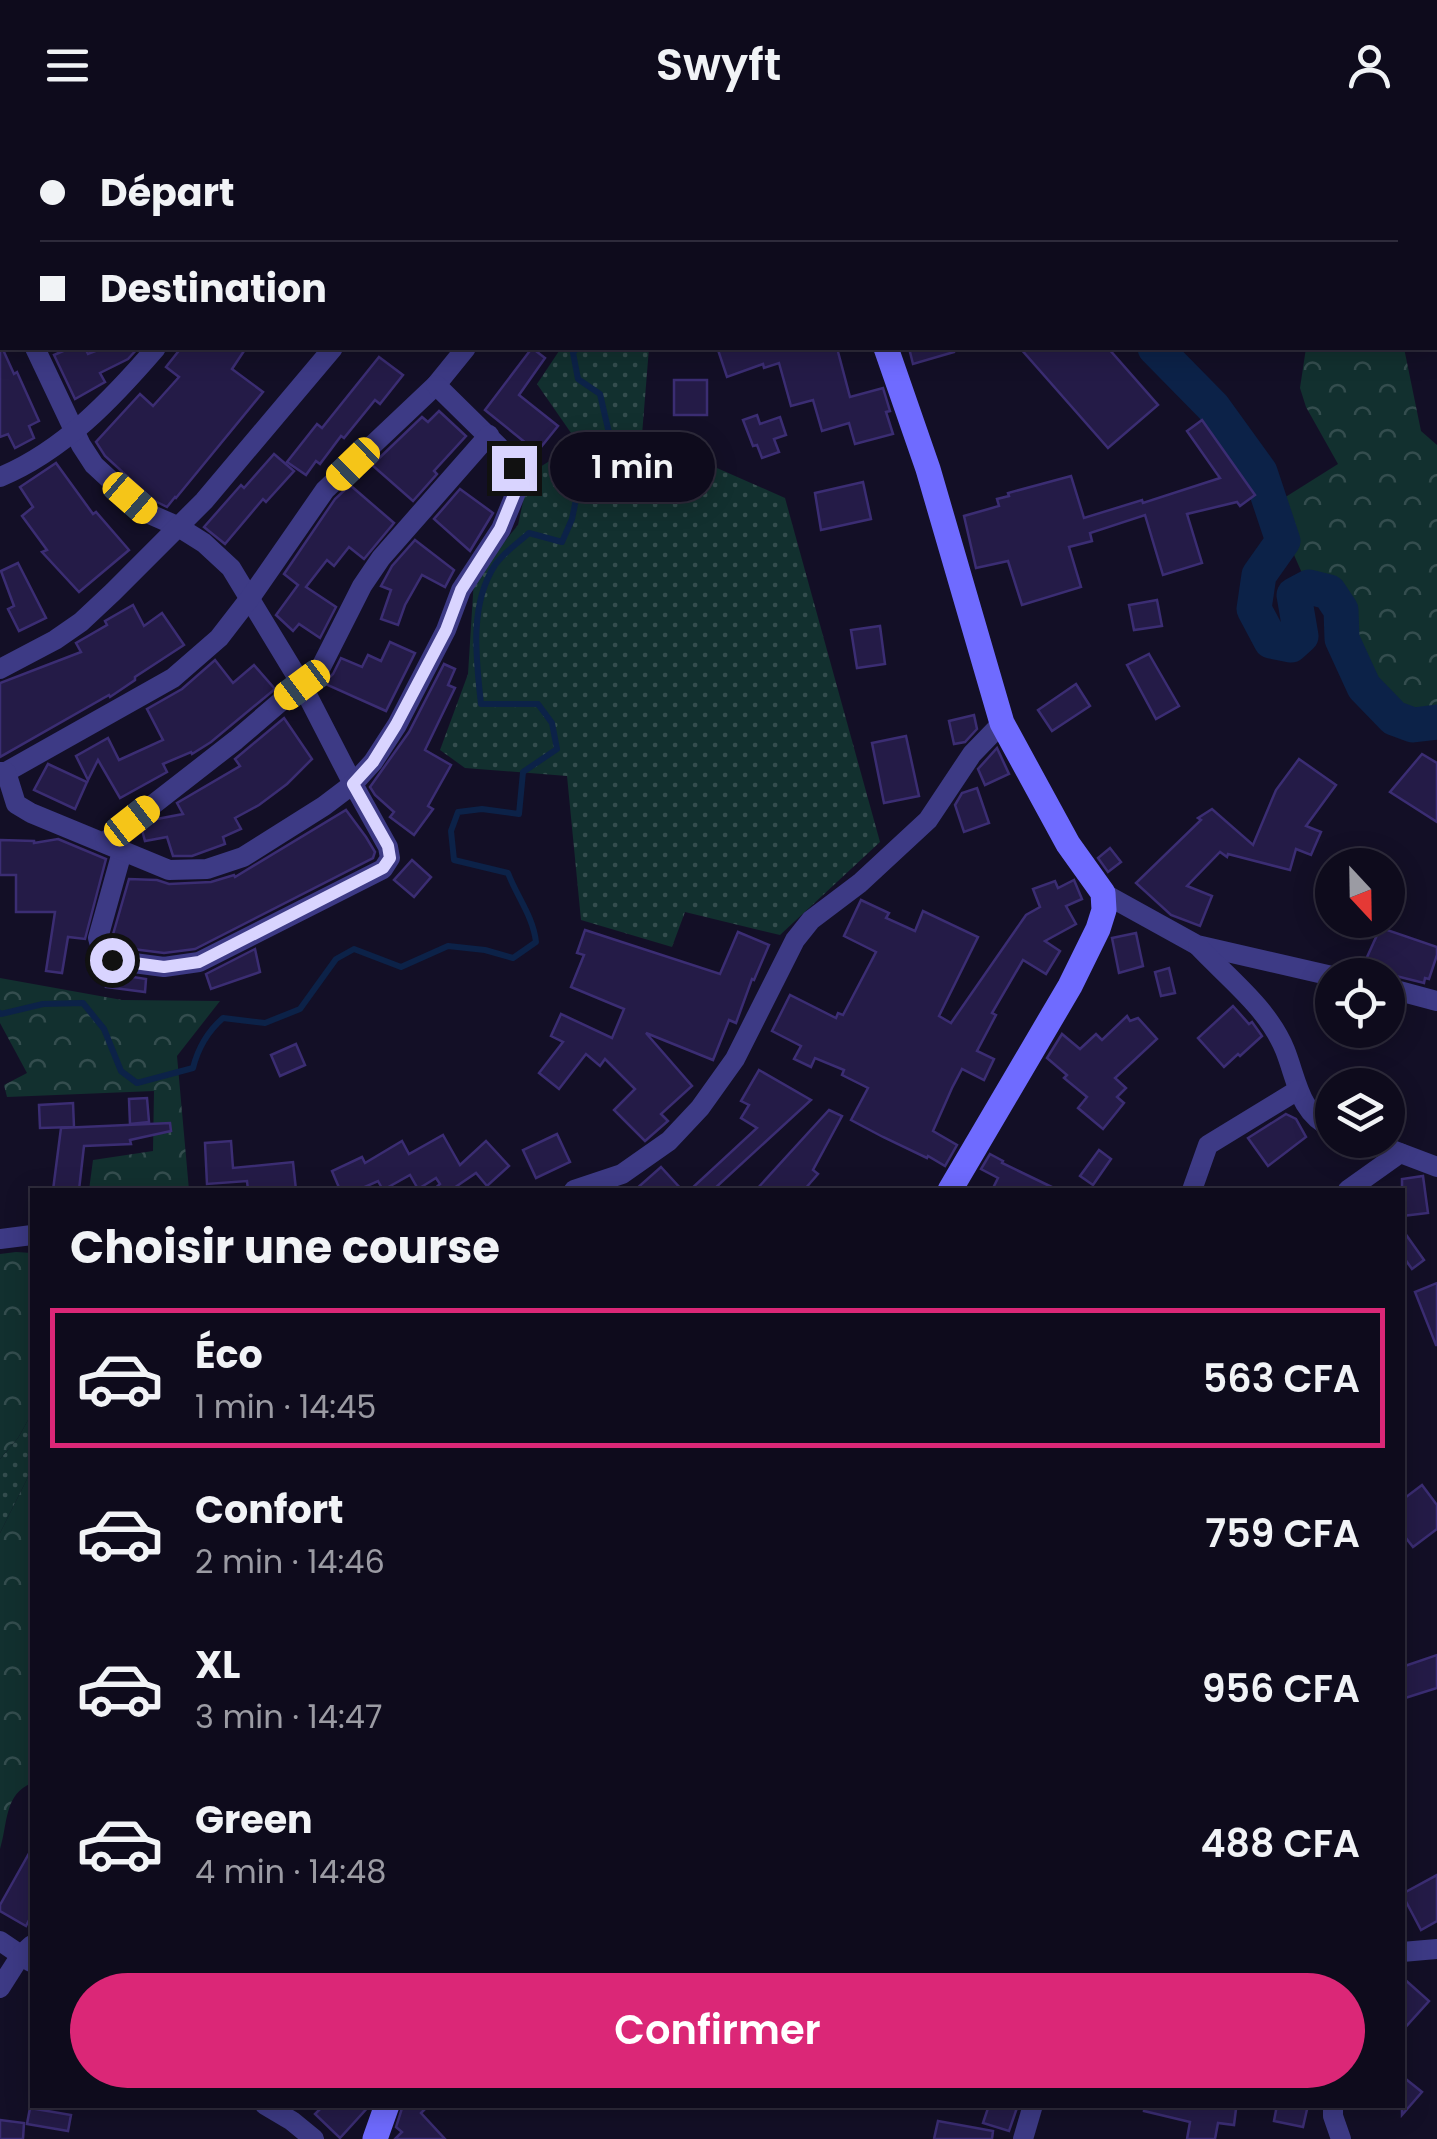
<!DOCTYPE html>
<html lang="fr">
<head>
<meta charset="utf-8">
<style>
  :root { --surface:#0e0b1c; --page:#171425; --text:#f1f3f6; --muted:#9b9ba3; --line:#2e2b3b; --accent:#db2777 }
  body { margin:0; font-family:Poppins,sans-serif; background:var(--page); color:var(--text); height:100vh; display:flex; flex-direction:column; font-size:38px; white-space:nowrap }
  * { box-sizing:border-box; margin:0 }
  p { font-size:32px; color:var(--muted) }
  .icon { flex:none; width:55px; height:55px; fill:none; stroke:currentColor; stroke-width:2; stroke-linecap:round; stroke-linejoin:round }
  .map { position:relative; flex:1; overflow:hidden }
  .sheet { position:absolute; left:30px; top:1058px; width:1375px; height:920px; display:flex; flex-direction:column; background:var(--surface); border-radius:0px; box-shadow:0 5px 25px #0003,0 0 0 2px var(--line) }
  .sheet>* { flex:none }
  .guide { position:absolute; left:0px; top:0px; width:1438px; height:220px; box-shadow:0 5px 25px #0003,0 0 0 2px var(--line); display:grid; align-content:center; height:220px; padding:0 40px; background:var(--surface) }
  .needle { width:65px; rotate:158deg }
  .fabs { position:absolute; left:1315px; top:718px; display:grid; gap:20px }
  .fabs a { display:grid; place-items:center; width:90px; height:90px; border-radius:50%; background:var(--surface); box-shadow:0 5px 25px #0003,0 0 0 2px var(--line); font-size:50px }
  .end { position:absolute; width:45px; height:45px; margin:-22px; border:12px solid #d9d4ff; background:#111; box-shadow:0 0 0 5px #111 }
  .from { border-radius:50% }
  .bubble { position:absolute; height:70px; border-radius:35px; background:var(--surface); box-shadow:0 5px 25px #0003,0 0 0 2px var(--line); font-size:32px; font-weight:600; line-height:70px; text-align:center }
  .car { position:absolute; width:30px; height:60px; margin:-30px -15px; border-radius:12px; box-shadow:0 0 8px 2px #0007; background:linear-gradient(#f5c518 24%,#345 0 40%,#f5c518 0 76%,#345 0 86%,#f5c518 0) }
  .guide b { display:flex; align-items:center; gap:35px; height:95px; font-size:38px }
  .guide b+b { border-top:2px solid var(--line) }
  .guide i { width:25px; height:25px; background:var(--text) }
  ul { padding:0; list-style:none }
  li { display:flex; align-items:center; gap:30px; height:140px; margin:0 20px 15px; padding:0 20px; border:5px solid transparent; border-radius:0px }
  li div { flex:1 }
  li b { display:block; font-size:38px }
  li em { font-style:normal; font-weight:600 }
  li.current { border-color:var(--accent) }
  li>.icon { width:90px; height:90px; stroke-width:1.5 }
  h2 { padding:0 40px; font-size:45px; line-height:120px }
  .cta { display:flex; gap:20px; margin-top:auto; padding:20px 40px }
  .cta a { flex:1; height:115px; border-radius:60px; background:var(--accent); color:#fff; font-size:40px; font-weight:600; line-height:115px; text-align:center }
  header { display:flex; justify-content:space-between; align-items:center; height:130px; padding:0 40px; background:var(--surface); font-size:45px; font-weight:600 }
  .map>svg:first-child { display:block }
  .grass { fill:url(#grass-dots) }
  .forest { fill:url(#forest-crowns) }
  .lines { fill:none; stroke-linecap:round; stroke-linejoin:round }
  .stream { stroke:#0c2248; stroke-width:6 }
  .river { stroke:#0c2248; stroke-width:35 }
  .building { fill:#241b47; stroke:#3b2d73; stroke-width:2.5 }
  .street { stroke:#3d3a85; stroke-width:20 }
  .secondary { stroke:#6f6bff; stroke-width:25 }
  .route { stroke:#d9d4ff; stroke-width:12 }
</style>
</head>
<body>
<header><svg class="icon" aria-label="menu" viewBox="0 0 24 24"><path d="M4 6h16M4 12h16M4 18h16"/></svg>Swyft<svg class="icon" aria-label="person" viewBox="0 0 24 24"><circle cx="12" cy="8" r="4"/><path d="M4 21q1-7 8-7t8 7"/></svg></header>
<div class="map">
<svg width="1437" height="2009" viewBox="0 0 1437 2009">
  <defs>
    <pattern id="grass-dots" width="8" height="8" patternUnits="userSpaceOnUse" patternTransform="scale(2.5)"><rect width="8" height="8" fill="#12302f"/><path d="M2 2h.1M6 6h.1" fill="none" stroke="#344d4e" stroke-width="1.8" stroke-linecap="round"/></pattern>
    <pattern id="forest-crowns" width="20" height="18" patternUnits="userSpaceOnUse" patternTransform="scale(2.5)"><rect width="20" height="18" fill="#12302f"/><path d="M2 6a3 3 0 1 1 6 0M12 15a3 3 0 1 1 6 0" fill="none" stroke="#344d4e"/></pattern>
  </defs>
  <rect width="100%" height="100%" fill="#130f26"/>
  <g class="grass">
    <path d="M561,218H649L642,305L785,368L880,712L780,805L685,782L672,817L581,790L567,646L465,638L440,620L468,544L474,449L518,395L529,344L578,313L537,254Z"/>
    <path d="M32,1283V1339L0,1403V1329L18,1308Z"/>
  </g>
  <g class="forest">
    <path d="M1306,218H1404L1421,301L1437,315V599L1423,585L1391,566L1367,541L1351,510L1347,473L1335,453L1305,450L1291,418L1276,373L1338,334L1306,277L1300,258Z"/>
    <path d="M0,848L122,870L220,871L177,926L189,1060H89L93,1030L153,1021L154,961L7,967L4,955L27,943L0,893Z"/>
    <path d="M16,1122L32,1123V1283L18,1308L0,1329V1124Z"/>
    <path d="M32,1339V1653C4,1664 8,1693 0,1719V1403Z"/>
  </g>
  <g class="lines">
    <g class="stream">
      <path d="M738,2L742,0"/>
      <path d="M0,883L1,884L43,874L83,873L104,899L121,941L137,953L193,938C198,918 207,902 223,888L265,893L300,879L336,829L354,819L401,837L448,816L485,820L513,828L536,812C533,786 517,767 508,743L454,730L451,701L458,682L482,679L519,684L523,642L557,619L552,593L538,574H481C476,528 469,475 495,435C503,423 518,413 529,403L562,412L572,389L581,345L605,324L609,303L600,264L578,249L573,223L577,218"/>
    </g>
    <g class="river">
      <path d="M951,0L954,2"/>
      <path d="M1155,218L1213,277L1260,342L1283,411L1259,445L1254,479L1271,511L1291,515L1301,506L1294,465L1309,457L1329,462L1341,480L1342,509L1364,557L1394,588L1413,595L1437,592"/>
    </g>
  </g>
  <g class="building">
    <path d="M0,213L14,244L17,242L39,291L29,296L34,308L15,318L8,304L0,307Z"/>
    <path d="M70,218H85L88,224L103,218H138L128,229L100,243L105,252L75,269L54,225Z"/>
    <path d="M181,218H246L232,239L263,262L176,368L175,367L167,377L153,370L105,326L96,312L140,264L153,276L179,247L166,237Z"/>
    <path d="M532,218L545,228L519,265L558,296L537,322L485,280Z"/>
    <path d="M727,218H837L850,267L883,258L890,281L886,282L893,304L855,314L849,293L822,301L813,270L791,276L779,233L764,238L763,234L727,247L718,220Z"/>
    <path d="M909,218H954V222L913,234Z"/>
    <path d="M1020,218H1108L1158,275L1108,318Z"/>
    <path d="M379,227L403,245L380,274L375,270L344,308L341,306L320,334L316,331L306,345L287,332L317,294L322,298Z"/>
    <rect x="674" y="250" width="33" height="35"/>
    <path d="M439,281L466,306L434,341L437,344L413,371L372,335L422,287L428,292Z"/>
    <path d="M757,285L760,294L780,287L786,305L774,309L779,322L762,328L757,315L753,316L743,290Z"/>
    <path d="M1202,290L1255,365L1240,376L1237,372L1187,384L1202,433L1163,445L1145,385L1090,403L1092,411L1069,417L1081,457L1022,475L1008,431L976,438L964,386L999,376L997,369L1009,366L1008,363L1071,346L1084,388L1142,370L1143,373L1220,348L1187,301Z"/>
    <path d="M274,324L294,341L266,372L263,369L225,414L204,397L241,355L244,358Z"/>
    <path d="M56,333L93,384L96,382L129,420L79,462L42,422L47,420L22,386L33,377L20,357Z"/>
    <path d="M863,352L871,389L821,400L815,363Z"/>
    <path d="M350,355L394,393L364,429L349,417L334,436L327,430L306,457L336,477L320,508L299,494L293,501L276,485L298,455L284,444L335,369Z"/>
    <path d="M460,359L493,383L470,421L434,389Z"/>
    <path d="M415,410L454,440L445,457L422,445L405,475L398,495L381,489L391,460L381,456L392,436Z"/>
    <path d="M18,433L46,488L19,501L8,479L14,476L1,441Z"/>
    <path d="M1157,470L1162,496L1134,500L1129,475Z"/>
    <path d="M133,475L144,496L162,483L184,515L135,547V550L110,567L109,565L0,627V553L81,522L76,513L107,495L105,491Z"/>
    <path d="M880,496L885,534L857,538L851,500Z"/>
    <path d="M390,512L415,523L386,581L323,553L333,544L341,528L362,537L368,525L381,531Z"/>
    <path d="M1149,524L1179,576L1156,589L1127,535Z"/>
    <path d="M215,530L233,553L254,535L275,559L211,612L192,624L191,622L163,634L167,642L120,668L98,630L88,650L76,626L108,608L119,630L163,610L147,579L182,559Z"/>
    <path d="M444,534L455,539L448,555L455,558L425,620L451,635L428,676L433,679L414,705L390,687L394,682L375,665L370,657L409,602Z"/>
    <path d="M1076,554L1090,576L1052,601L1038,580Z"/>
    <path d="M974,585L977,599L965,612L954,614L949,591Z"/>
    <path d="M284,588L312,629L287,654L259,675L235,688L241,699L223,707L225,714L192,726H173L167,707L145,711L142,700L157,689L183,684L177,673L240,636L235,629Z"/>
    <path d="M906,606L919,666L884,673L872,613Z"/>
    <path d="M997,618L1009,644L985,655L978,639Z"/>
    <path d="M1422,624L1437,633V692L1390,662Z"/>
    <path d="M1299,629L1336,655L1306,696L1321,702L1311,725L1296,719L1290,740L1228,724L1227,727L1220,722L1187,756L1212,766L1200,796L1171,785L1136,753L1201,690L1198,688L1212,679L1253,715L1276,660Z"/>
    <path d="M48,634L87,652L75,679L34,660Z"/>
    <path d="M977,658L989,693L964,702L955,675L962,663Z"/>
    <path d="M346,680L366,707L375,722L373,728L195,819L164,823L117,817L114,814L112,808L129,749L157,750L169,754L211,752L234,745L235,747Z"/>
    <path d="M58,709L106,729L85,809L68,807L62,843L46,841L55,782H16V745H0V710L34,711V713Z"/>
    <path d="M1110,718L1121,732L1108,742L1098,728Z"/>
    <path d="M412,730L431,747L414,767L394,750Z"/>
    <path d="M1074,750L1082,769L1066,776L1076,794L1045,811L1060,821L1046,844L1023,830L992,883L996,885L977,921L994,929L984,950L962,939L952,958L933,1001L957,1015L945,1036L928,1026L927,1028L883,1007L851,990L868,958L842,945L844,940L815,928L811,937L794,929L801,916L772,901L790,865L836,888L838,883L843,885L876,822L844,806L861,770L889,783L886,788L915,801L923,781L978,807L939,886L951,893L1026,785L1040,777L1033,759L1055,751L1058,758Z"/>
    <path d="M1340,790H1386L1384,799L1437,817V825L1429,849L1425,848L1424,853L1392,845H1371L1372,839L1363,836L1377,805L1339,796Z"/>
    <path d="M585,800L720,844L738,802L769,815L754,850L752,849L736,893L729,890L713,930L646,903L692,956L661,984L668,991L645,1011L614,980L635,959L605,929L600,936L586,924L559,959L539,943L563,912L551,906L561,884L612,908L624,879L571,857L584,825L577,823Z"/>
    <path d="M1136,803L1143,836L1119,843L1112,808Z"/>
    <path d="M255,819L260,842L211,859L206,844Z"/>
    <path d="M1169,838L1175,863L1161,866L1155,842Z"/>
    <path d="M108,843L146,849L145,862L106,857Z"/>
    <path d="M1233,876L1249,894L1252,892L1262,906L1240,926L1238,924L1224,937L1198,908Z"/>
    <path d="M1127,886L1130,891L1138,888L1157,909L1115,948L1126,958L1117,967L1124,973L1103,999L1078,978L1087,967L1064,948L1067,945L1047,928L1062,904L1080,919L1096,904L1102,910Z"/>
    <path d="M296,914L305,935L280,946L271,925Z"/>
    <path d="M759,940L811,970L713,1060H690L757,998L741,988L749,975L741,971Z"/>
    <path d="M147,968L149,992L130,994L129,969Z"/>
    <path d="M73,973L74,997L40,998L39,975Z"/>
    <path d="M829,980L842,986L813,1040L818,1044L804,1060H756Z"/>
    <path d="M1286,984L1296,989L1306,1007L1268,1036L1248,1008Z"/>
    <path d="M170,993L171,1001L130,1010L131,1014L84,1016L79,1060H53L61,998Z"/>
    <path d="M557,1004L570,1032L536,1048L523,1020Z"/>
    <path d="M443,1005L460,1035L486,1011L509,1036L487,1056L476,1043L451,1060H433L440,1054L436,1048L418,1059L410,1045L383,1060L378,1051L358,1060H340L332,1041L362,1027L365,1033L402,1011L409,1024Z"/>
    <path d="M231,1011L233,1038L293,1032L296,1060H248L247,1051L207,1054L205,1013Z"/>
    <path d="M1099,1020L1111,1029L1093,1055L1080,1046Z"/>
    <path d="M990,1024L1003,1031L1002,1033L1058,1060H992L998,1048L981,1039Z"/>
    <path d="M661,1037L682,1060H635Z"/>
    <path d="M1423,1046L1428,1083L1402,1086V1049Z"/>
    <path d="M1402,1099L1424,1130L1412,1139L1402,1125Z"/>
    <path d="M1437,1153V1215H1436L1415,1162Z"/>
    <path d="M1422,1355L1437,1375V1399L1413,1417L1402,1403V1370Z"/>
    <path d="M1437,1525V1558L1402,1569V1537Z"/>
    <path d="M32,1718V1784L26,1796L0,1781V1775Z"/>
    <path d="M1437,1745V1791L1421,1800L1402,1764Z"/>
    <path d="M1402,1847L1429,1871L1402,1901Z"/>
    <path d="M1402,1946L1422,1962L1402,1985Z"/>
    <path d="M324,1975H370L340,2008L315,1984Z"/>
    <path d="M403,1975H429L421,1983L445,2009H395L402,2002L396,1997Z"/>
    <path d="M989,1975H1018L1009,2001L983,1993Z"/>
    <path d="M1145,1975H1202L1236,1979L1234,1995L1218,1993L1215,2009H1187L1190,1992L1144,1981Z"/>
    <path d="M1277,1975H1308L1303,1997L1274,1991Z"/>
    <path d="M30,1978L71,1985L68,2001L27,1994Z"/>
    <path d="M0,1990L24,1993L23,2009H0Z"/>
    <path d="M938,1991L993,2001L992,2009H934Z"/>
  </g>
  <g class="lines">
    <g class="street">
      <path d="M172,2L174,0"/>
      <path d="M318,2L320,0"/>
      <path d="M0,78H2"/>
      <path d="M0,143L2,148"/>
      <path d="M0,191L2,190"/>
      <path d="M35,218L81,315L94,335L145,382L177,396L204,413L231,438L302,555L353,654L388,717L390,728L383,739L199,832L164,837L111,830L102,822L98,808L122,722"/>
      <path d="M0,347C63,321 112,269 156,218"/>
      <path d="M0,539L55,510L81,492L113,462L204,371L333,218"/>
      <path d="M0,642H6L173,548L219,508L250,468L325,360L436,255L466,218"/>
      <path d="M6,642L16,674L31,683L169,740L207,739L243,727L324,676L353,654L373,632L397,595L446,500L461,460L501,399L517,360L514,338L499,317L436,255"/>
      <path d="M105,712L236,610L321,537L362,456L381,428L489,305"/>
      <path d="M1103,763L1197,815L1332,846"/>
      <path d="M1198,816C1228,848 1268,878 1285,920C1297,950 1299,983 1332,998"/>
      <path d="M1388,858L1437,871"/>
      <path d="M1366,1010L1437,1037"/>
      <path d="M574,1060L622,1044L669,1011L700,978L735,929L795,810L811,790L860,753L928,690L972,624L1002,593"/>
      <path d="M1192,1060L1208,1015L1298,960"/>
      <path d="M1348,1060L1400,1023"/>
      <path d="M0,1109L32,1105"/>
      <path d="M0,1811L31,1832"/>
      <path d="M1402,1822L1437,1819"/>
      <path d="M0,1858L21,1825L32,1815"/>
      <path d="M265,1975L292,1991L314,2009"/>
      <path d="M1333,1975V1986L1341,2009"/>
      <path d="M1023,2009L1033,1975"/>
    </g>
    <g class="secondary">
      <path d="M819,0V2"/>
      <path d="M886,218L928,339L1002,593L1068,714L1103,763L1104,780L1098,799L1070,856L950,1060"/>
      <path d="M375,2009L387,1975"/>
    </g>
  </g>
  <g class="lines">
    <path class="route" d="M112,830L164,837L199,832L383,738L390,728L388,716L353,654L373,632L396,595L446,500L461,460L500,399L516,360L514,338"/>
  </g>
</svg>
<div class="fabs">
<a><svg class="needle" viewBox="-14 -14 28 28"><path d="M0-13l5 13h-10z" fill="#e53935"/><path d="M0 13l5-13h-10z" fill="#9b9ba3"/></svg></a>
<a><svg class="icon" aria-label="locate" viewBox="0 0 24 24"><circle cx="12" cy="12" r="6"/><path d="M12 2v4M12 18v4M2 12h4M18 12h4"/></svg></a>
<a><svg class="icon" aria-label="layers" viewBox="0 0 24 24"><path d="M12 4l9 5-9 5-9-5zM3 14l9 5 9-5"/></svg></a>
</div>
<i class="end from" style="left:112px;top:830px"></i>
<i class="end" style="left:514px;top:338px"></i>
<div class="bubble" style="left:550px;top:302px;width:165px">1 min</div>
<i class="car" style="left:353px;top:334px;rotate:226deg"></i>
<i class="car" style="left:130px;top:368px;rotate:131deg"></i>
<i class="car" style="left:302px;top:555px;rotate:233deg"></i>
<i class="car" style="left:132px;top:691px;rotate:52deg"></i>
<div class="guide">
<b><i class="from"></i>Départ</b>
<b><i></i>Destination</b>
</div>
<section class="sheet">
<h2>Choisir une course</h2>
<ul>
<li class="current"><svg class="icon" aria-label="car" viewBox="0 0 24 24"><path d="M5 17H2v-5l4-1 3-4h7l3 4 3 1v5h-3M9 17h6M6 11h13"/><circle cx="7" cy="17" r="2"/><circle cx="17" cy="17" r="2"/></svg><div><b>Éco</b><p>1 min · 14:45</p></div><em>563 CFA</em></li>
<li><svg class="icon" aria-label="car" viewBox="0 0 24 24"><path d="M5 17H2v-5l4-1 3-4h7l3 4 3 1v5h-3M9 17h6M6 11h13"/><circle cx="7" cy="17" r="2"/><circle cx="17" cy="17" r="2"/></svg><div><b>Confort</b><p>2 min · 14:46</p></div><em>759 CFA</em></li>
<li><svg class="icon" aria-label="car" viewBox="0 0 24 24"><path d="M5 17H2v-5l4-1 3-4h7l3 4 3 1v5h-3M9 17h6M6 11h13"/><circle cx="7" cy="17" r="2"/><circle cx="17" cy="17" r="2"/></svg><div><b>XL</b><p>3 min · 14:47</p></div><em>956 CFA</em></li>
<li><svg class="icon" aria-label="car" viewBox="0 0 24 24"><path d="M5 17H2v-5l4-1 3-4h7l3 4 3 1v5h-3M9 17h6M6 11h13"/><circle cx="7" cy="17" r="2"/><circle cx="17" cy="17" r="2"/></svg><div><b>Green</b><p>4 min · 14:48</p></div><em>488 CFA</em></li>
</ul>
<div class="cta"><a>Confirmer</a></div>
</section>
</div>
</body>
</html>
